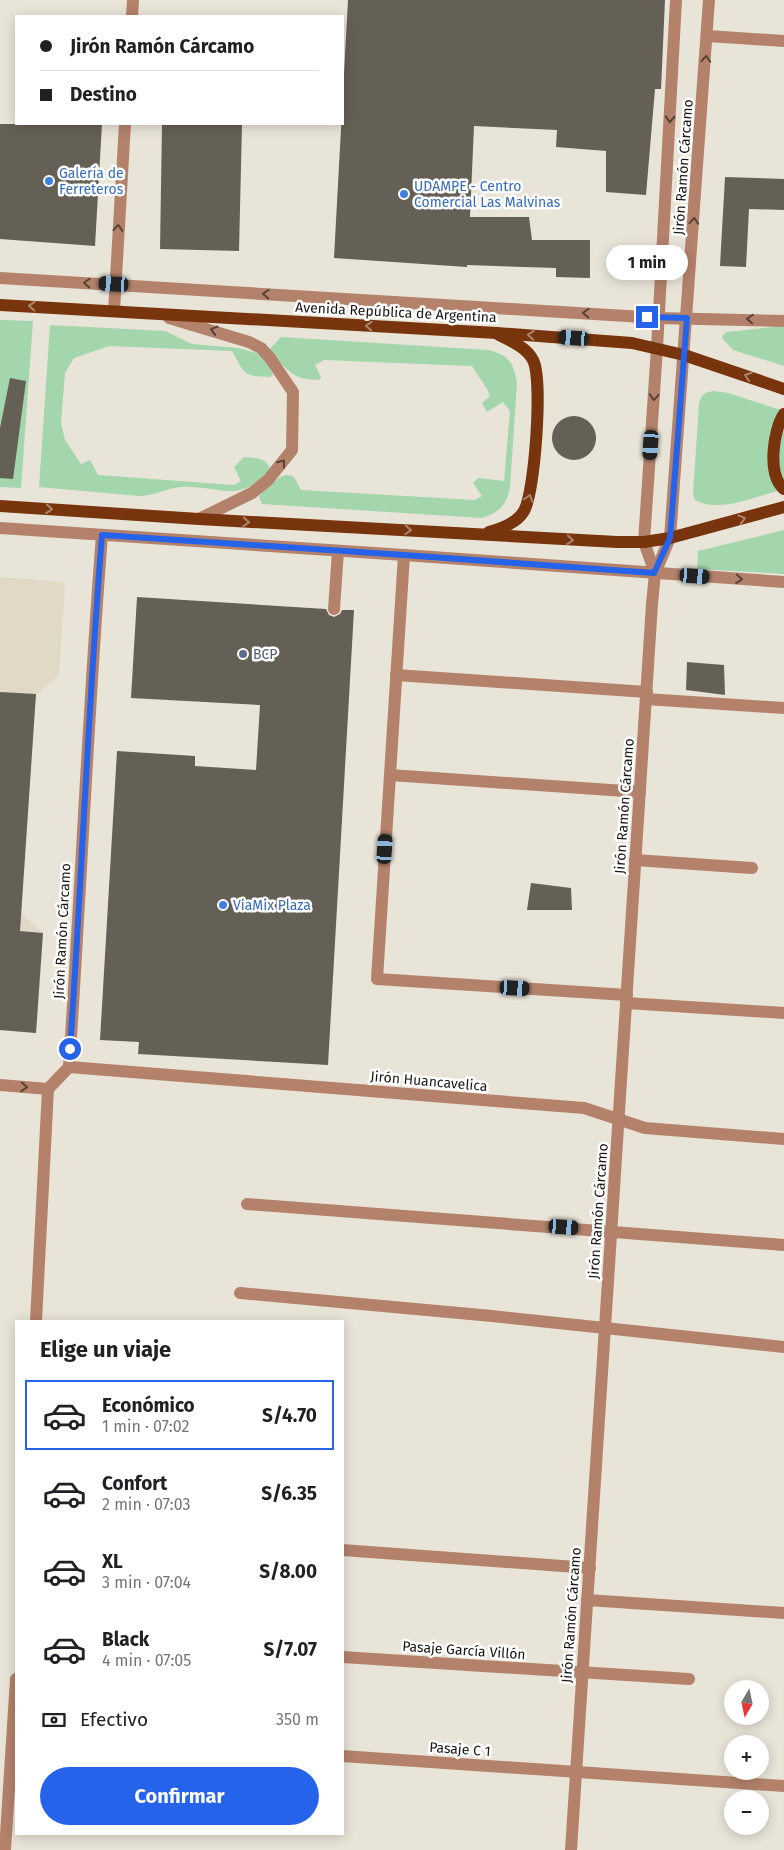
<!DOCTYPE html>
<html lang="es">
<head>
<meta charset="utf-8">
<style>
  :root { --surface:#fff; --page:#f2f2f2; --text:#202124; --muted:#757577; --line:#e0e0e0; --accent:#2563eb }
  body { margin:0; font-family:"Fira Sans",sans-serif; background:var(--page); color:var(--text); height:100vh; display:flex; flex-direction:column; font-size:19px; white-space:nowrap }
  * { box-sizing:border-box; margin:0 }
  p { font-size:16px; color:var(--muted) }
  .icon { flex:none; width:28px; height:28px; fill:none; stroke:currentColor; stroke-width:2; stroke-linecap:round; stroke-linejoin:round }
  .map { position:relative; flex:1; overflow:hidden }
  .panel { position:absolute; left:15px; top:1320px; width:329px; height:515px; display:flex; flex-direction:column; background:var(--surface); border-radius:0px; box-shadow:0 2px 12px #0003 }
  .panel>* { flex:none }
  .guide { position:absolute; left:15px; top:15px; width:329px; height:110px; border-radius:0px; box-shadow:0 2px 12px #0003; display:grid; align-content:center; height:110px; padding:0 25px; background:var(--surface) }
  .needle { width:32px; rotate:189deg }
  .tools { position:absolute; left:724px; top:1680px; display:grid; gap:10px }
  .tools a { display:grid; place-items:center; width:45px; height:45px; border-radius:50%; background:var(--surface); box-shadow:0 2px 12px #0003; font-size:25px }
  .end { position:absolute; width:22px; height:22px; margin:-11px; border:6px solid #2563eb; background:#fff; box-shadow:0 0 0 2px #fff }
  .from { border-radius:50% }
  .bubble { position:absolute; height:35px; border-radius:18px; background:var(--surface); box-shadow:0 2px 12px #0003; font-size:16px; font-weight:700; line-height:35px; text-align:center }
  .car { position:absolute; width:15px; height:30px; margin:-15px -8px; border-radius:6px; box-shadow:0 0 4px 1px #0007; background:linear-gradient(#222 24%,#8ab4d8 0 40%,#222 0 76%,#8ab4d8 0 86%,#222 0) }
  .guide b { display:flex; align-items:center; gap:18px; height:48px; font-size:19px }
  .guide b+b { border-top:1px solid var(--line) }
  .guide i { width:12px; height:12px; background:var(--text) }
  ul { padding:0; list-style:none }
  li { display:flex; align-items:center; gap:15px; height:70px; margin:0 10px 8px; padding:0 15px; border:2px solid transparent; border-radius:0px }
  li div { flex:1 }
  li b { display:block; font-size:19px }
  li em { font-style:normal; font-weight:700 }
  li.current { border-color:var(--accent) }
  li>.icon { width:45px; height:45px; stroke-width:1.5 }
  h2 { padding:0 25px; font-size:22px; line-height:60px }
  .pay { display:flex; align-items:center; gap:12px; height:55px; padding:0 25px; font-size:19px }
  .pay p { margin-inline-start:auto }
  .cta { display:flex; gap:10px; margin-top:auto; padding:10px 25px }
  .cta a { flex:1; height:58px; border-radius:30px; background:var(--accent); color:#fff; font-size:20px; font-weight:700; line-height:58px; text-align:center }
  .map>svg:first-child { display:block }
  .built { fill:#e1d8c5 }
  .green { fill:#a3d6ad }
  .building { fill:#656056 }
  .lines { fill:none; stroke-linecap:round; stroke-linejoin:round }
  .minor { stroke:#b4826b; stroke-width:12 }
  .major { stroke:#78340d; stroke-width:12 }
  .oneway { stroke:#574236 }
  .oneway2 { stroke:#ae856e }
  .route { stroke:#2563eb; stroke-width:6 }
  .shop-dot { fill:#3f7fe0; stroke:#fff; stroke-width:2 }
  .service-dot { fill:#5c6f8a; stroke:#fff; stroke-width:2 }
  .labels { text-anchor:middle; stroke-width:5; stroke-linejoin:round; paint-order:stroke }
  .street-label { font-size:14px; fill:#191713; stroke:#fff }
  .shop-label { font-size:14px; fill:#366cbe; stroke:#fff; text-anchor:start }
  .service-label { font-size:14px; fill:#4e5e75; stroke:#fff; text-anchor:start }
</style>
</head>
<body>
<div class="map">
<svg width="784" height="1850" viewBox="0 0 784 1850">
  <rect width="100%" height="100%" fill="#e9e4d8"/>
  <path class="built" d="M0,577L65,582L59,675L36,695L21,913L43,933L36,1033L0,1030Z"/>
  <g class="green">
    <path d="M0,320L33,321L21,488L0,487Z"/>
    <path d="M50,325L165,331L192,344L238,348L257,353L266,359L273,375L270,377C242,376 245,374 232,351L109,346L74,358L65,373L61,423L65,440L81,464L90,460L98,475L234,485L241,481L234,467L244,457C256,458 264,457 270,468C241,506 218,485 181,487C167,488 154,496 139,496L39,487Z"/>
    <path d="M784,326V366L733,350L722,338L723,335L727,332Z"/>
    <path d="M281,337L488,350C509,355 513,362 517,382L510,488C506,506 499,512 482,518L262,504L259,497C262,491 280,474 287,475C289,475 292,476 294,477L301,490L475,500L482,496L473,483L478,478L504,481L510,411L503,402L487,412L482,403L490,396C486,384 478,377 472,366L324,360L315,365L321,377L319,380C291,380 287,369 269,350Z"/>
    <path d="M714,391L728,393L784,411V489C760,495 718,514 695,500L693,493L699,404C701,395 704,392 714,391Z"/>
    <path d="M784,530V574L697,569L698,551Z"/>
  </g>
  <g class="building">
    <path d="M348,0H665L661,89H655L646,195L606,192V151L556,147L557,130L474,126L470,217H529L532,240H590V278L556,277V268L467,265V267L334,258Z"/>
    <path d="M0,124H102L95,246L0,239Z"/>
    <path d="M162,124H242L239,251L160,249Z"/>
    <path d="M725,177L784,179V210L749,209L746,267L720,266Z"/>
    <path d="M10,378L26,381L13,479L0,478V428Z"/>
    <circle cx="574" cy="438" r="22"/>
    <path d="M137,597L326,609L329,615L334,617L340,614L342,610H354L328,1065L138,1054L139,1042L100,1040L117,751L195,756V766L256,770L260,705L131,698Z"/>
    <path d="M687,662L724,665L725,695L686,690Z"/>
    <path d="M0,692L36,694L20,931L43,933L36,1033L0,1030Z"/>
    <path d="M531,883L571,888L572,910H527Z"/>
  </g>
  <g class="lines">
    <g class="minor">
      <path d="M132,16L133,0"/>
      <path d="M708,36L784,41"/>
      <path d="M0,278L659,318L784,321"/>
      <path d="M114,311L125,124"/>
      <path d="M169,318L249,342L261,348L270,358L293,392L292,450L268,480L252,493L199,519"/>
      <path d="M0,528L404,555L784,582"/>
      <path d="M404,555L377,979L627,995"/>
      <path d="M655,573L644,542L657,348L676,0"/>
      <path d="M334,609L338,551"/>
      <path d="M396,675L647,692"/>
      <path d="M646,699L784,708"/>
      <path d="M390,775L640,792"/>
      <path d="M635,860L752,868"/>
      <path d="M626,1003L784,1013"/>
      <path d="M69,1067L584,1108L645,1128L784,1139"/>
      <path d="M0,1085L48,1089"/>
      <path d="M247,1204L784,1245"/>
      <path d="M240,1293L492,1316L784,1347"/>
      <path d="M36,1321L48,1089L69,1067C81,890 88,712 102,535"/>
      <path d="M342,1550L590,1568"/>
      <path d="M587,1600L784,1613"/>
      <path d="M342,1657L689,1679"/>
      <path d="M342,1756L784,1786"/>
      <path d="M5,1850L16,1679"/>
      <path d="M571,1850L652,604L655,573L670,538L709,0"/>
    </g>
    <g class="major">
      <path d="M0,305L497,333L632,343L684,355L784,389"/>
      <path d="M784,414C773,430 767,475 784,489"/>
      <path d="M0,506L199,519L617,542H644L670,538L784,507"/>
      <path d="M489,532C502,528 517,523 524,511C535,492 543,379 533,360C526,347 511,341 499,335"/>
    </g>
  </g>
  <defs><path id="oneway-chevron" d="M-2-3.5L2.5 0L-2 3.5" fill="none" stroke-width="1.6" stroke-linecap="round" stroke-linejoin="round" transform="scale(1.25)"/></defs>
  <g class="oneway">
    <use href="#oneway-chevron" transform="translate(706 59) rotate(-86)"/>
    <use href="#oneway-chevron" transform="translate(670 119) rotate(93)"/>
    <use href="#oneway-chevron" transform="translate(694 221) rotate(-86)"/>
    <use href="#oneway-chevron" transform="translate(118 228) rotate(-86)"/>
    <use href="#oneway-chevron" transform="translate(87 283) rotate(-177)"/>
    <use href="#oneway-chevron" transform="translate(266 294) rotate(-177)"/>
    <use href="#oneway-chevron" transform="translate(586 313) rotate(-177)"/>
    <use href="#oneway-chevron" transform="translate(750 319) rotate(-177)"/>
    <use href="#oneway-chevron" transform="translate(214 330) rotate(-163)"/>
    <use href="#oneway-chevron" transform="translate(654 397) rotate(94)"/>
    <use href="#oneway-chevron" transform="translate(282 463) rotate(-51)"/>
    <use href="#oneway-chevron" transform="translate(739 579) rotate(4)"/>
    <use href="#oneway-chevron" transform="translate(24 1087) rotate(4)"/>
  </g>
  <g class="oneway2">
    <use href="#oneway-chevron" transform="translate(32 306) rotate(-177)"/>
    <use href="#oneway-chevron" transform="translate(369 326) rotate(-177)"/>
    <use href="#oneway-chevron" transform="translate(531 335) rotate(-176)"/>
    <use href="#oneway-chevron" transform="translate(748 376) rotate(-161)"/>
    <use href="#oneway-chevron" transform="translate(529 498) rotate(-74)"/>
    <use href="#oneway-chevron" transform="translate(49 509) rotate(4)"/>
    <use href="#oneway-chevron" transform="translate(742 519) rotate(-15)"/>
    <use href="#oneway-chevron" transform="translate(246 522) rotate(3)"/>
    <use href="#oneway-chevron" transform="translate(408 530) rotate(3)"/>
    <use href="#oneway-chevron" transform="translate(570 540) rotate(4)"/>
  </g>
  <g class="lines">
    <path class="route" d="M70,1049C82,878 88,706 102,535L404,555L654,573L670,538L687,318L647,317"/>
  </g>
  <g class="shop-dot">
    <circle cx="49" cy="181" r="5"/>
    <circle cx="404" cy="194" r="5"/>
    <circle cx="223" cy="905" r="5"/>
  </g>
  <circle class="service-dot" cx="243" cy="654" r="5"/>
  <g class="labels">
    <g class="street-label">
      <text transform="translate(683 167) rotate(-86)" y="5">Jirón Ramón Cárcamo</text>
      <text transform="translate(396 312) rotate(3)" y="5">Avenida República de Argentina</text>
      <text transform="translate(624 806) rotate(-86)" y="5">Jirón Ramón Cárcamo</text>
      <text transform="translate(62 931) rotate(-87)" y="5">Jirón Ramón Cárcamo</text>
      <text transform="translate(429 1081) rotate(5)" y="5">Jirón Huancavelica</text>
      <text transform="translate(598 1211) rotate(-86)" y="5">Jirón Ramón Cárcamo</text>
      <text transform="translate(571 1615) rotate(-86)" y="5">Jirón Ramón Cárcamo</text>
      <text transform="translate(464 1650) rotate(4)" y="5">Pasaje García Villón</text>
      <text transform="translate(460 1749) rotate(4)" y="5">Pasaje C 1</text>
    </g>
    <g class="shop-label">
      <text x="59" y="178">Galería de<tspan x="59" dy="16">Ferreteros</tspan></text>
      <text x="414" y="191">UDAMPE - Centro<tspan x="414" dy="16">Comercial Las Malvinas</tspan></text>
      <text x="233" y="910">ViaMix Plaza</text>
    </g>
    <g class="service-label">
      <text x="253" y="659">BCP</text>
    </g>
  </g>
</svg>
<div class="tools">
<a><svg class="needle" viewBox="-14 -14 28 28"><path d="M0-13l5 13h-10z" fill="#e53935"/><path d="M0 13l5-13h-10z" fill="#757577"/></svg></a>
<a>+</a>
<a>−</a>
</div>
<i class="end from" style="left:70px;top:1049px"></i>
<i class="end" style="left:647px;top:317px"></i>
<div class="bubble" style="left:606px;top:245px;width:82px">1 min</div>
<i class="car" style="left:114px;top:284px;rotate:273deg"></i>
<i class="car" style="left:574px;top:338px;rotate:274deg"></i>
<i class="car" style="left:651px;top:445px;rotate:184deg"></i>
<i class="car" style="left:695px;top:576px;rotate:94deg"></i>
<i class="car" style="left:385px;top:849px;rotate:4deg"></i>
<i class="car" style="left:515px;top:988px;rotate:93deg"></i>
<i class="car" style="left:564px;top:1227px;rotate:94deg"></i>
<div class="guide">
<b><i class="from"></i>Jirón Ramón Cárcamo</b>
<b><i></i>Destino</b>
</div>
<section class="panel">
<h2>Elige un viaje</h2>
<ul>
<li class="current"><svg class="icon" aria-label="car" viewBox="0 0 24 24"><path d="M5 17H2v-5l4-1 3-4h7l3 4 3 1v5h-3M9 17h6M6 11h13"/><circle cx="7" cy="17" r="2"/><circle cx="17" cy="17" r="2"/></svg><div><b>Económico</b><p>1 min · 07:02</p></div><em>S/4.70</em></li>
<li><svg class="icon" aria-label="car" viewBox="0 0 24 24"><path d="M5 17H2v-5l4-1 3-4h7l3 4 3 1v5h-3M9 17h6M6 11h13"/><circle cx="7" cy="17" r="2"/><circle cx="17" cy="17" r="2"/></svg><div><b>Confort</b><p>2 min · 07:03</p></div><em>S/6.35</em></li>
<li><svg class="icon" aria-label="car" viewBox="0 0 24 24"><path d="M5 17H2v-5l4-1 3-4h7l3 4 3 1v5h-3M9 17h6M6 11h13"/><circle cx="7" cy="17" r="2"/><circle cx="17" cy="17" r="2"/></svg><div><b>XL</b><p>3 min · 07:04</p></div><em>S/8.00</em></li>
<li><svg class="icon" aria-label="car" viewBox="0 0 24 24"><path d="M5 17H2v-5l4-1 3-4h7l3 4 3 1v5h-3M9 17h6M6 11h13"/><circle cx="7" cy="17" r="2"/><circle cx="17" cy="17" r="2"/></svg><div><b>Black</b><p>4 min · 07:05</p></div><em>S/7.07</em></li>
</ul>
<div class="pay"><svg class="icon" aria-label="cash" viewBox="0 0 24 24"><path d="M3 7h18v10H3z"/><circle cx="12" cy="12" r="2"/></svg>Efectivo<p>350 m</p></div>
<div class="cta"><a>Confirmar</a></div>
</section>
</div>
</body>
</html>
